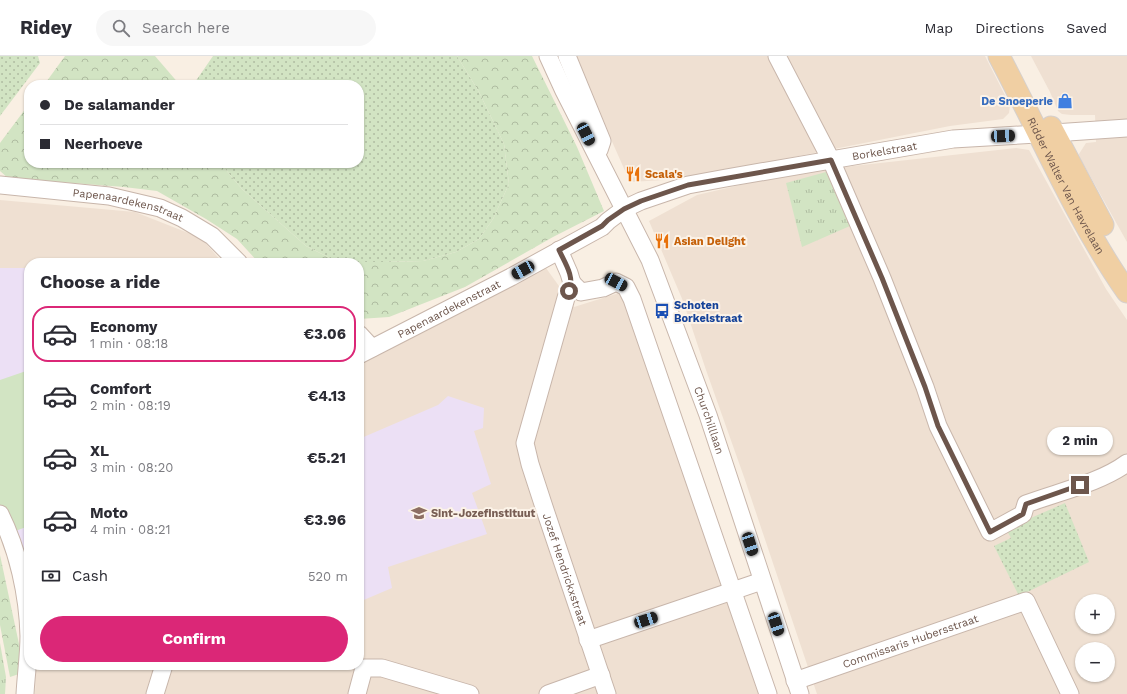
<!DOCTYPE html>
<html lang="en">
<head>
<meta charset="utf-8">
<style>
  :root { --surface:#fff; --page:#f7f7f7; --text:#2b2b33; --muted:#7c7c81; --line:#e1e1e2; --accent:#db2777 }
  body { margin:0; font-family:"Work Sans",sans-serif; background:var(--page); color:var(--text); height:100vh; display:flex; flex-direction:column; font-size:15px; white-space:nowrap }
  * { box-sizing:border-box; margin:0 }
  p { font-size:13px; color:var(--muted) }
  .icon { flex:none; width:22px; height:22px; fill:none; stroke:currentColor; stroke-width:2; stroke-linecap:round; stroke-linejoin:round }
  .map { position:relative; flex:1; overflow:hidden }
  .details { position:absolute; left:24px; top:202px; width:340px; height:412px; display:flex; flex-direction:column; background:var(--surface); border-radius:16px; box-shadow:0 1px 3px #0004 }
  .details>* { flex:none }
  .guide { position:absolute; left:24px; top:24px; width:340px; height:88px; border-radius:16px; box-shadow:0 1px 3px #0004; display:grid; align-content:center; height:88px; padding:0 16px; background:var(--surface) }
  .controls { position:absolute; left:1075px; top:538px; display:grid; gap:8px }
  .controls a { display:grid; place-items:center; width:40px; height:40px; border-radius:50%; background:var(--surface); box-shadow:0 1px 3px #0004; font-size:20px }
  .end { position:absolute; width:18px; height:18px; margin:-9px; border:5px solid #6d564c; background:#fff; box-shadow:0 0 0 2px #fff }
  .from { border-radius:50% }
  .bubble { position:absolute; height:28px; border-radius:14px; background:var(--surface); box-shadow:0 1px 3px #0004; font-size:13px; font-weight:700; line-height:28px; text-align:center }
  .car { position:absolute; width:12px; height:24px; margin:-12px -6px; border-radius:5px; box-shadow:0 0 3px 1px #0007; background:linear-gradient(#222 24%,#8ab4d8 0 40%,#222 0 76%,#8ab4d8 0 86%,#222 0) }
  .guide b { display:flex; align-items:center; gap:14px; height:38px; font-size:15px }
  .guide b+b { border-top:1px solid var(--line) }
  .guide i { width:10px; height:10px; background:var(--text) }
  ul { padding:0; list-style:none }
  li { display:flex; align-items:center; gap:12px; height:56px; margin:0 8px 6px; padding:0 8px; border:2px solid transparent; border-radius:16px }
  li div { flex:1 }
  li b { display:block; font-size:15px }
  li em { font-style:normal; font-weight:700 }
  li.on { border-color:var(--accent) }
  li>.icon { width:36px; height:36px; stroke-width:1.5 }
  h2 { padding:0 16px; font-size:18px; line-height:48px }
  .pay { display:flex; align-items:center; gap:10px; height:44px; padding:0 16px; font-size:15px }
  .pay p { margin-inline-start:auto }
  .button { display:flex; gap:8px; margin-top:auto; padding:8px 16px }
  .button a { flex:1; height:46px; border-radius:24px; background:var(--accent); color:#fff; font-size:16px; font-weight:700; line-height:46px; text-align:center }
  header { display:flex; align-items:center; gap:24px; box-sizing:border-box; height:56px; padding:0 20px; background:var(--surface); border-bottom:1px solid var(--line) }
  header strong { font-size:19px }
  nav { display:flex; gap:22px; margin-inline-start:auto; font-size:14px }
  .search { width:280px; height:36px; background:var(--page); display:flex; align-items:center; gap:10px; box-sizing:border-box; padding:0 14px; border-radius:22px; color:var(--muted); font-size:15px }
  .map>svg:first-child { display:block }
  .residential { fill:#efe0d2; fill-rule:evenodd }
  .education { fill:#ece0f5 }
  .grass { fill:url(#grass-dots) }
  .forest { fill:url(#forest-crowns) }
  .park { fill:url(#park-tufts) }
  .garden { fill:#d2e4c3 }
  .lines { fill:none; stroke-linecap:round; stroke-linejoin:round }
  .minor-casing { stroke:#c8b6ab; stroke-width:19 }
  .major-casing { stroke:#d6d0cd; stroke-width:23 }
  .minor { stroke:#fff; stroke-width:17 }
  .major { stroke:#f0cfa3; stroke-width:21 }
  .route { stroke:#6d564c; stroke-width:5 }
  .labels { text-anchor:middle; stroke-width:4; stroke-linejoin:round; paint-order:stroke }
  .shop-label { font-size:11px; font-weight:bold; fill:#366cbe; stroke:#fcf3e8; text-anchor:end }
  .street-label { font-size:11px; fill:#6d564c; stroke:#fcf3e8 }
  .food-label { font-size:11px; font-weight:bold; fill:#c56008; stroke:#fcf3e8; text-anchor:start }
  .transit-label { font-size:11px; font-weight:bold; fill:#164399; stroke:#fcf3e8; text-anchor:start }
  .education-label { font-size:11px; font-weight:bold; fill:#785e54; stroke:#fcf3e8; text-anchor:start }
</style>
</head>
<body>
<header>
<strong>Ridey</strong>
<div class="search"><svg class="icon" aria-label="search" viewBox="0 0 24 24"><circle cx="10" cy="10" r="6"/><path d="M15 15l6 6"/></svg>Search here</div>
<nav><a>Map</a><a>Directions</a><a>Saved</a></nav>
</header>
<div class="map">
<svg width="1127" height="638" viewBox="0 0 1127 638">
  <defs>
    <pattern id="grass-dots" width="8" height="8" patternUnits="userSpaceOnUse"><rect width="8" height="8" fill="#d2e4c3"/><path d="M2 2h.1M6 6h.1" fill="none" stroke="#afbca1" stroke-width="1.8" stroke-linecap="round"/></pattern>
    <pattern id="forest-crowns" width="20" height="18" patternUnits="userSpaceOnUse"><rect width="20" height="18" fill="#d2e4c3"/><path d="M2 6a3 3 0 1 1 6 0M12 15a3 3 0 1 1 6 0" fill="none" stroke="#afbca1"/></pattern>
    <pattern id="park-tufts" width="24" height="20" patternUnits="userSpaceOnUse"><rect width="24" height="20" fill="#d2e4c3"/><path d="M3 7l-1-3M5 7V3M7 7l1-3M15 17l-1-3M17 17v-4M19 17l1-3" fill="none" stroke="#afbca1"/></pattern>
  </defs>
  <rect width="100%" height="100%" fill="#f9efe3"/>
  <g class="residential">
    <path d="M574,0H985L1010,49L1009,57L1003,63L950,70L682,123L630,126Z"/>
    <path d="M1031,0H1127V186L1080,102L1079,98L1086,87L1096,86L1095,59H1071L1062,58L1058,55L1050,36Z"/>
    <path d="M1016,92L1029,94L1106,233L1127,264V638H817L744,421L706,314L683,245L649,165L697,139L775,121L844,111ZM1082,545H1108V571H1082ZM1082,593H1108V619H1082Z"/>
    <path d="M0,144L135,156L201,182L223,207H29V565L0,467Z"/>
    <path d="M546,212L574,251L619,237L626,238L758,638H35L36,609H359V296L431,270Z"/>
  </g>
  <g class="education">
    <path d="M0,212H29V502L9,488L0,465Z"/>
    <path d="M448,340L484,352L483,372L474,375L491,428L472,437L487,478L388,511L392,532L359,546V383L438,349Z"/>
  </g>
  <g class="grass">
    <path d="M0,0H38L40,7L0,60Z"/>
    <path d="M213,0H457L479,36L504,88L509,128L493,163L479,183L456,196L423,205L384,206H338L306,190L242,133L220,107H359V29H193Z"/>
    <path d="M1065,447L1089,506L1019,540L994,490L1011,482L1006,473Z"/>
  </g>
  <g class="forest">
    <path d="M65,0H155L180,29H44Z"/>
    <path d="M457,0H532L577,91L604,155L553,181L465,231L389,261L359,263V207H259L237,183L206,163L157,135L124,131L8,122L0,115V87L29,48V107H220L242,133L306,190L338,206H384L423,205L456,196L479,183L493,163L509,128L504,88L479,36Z"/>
    <path d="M0,499L25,616L10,621L0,569Z"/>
  </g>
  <g class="park">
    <path d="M826,116L850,170L802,191L786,127Z"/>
    <path d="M0,587L6,621L5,638H0Z"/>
  </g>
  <path class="garden" d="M29,314V470L7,478L0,460V324Z"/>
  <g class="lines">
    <defs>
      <g id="minor">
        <path id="s1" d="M548,0L564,35L650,204L708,359L800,638"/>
        <path d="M567,0L602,85L599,94"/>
        <path d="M777,0L831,104L882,222L925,331L938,370L990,476L1023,458L1026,448C1058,436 1100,427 1127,407"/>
        <path id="s2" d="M0,129L109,140L160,152L182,162L212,180L239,207"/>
        <path id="s3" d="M559,194L569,217L572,227L566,242L525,387L530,408L543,448L607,638"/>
        <path d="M572,227L581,236L603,232L616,226L626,231L632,243L768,638"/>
        <path d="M359,278L372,292"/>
        <path id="s4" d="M359,299L511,221L602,171L608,165L624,153L641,145L688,129L726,122L953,83L1054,77L1127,72"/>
        <path d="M0,458C18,494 28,539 29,580C29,599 26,619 25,638"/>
        <path d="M588,584L762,525"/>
        <path id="s5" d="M795,625L1026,545L1070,638"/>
        <path d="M155,638L164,609"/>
        <path d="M357,638L364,612H382L470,638"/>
        <path d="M548,638L601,619"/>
      </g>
      <g id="major">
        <path id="s6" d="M999,0C1041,79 1076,163 1127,236"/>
        <path d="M1051,71L1103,169"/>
      </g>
    </defs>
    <use href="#minor" class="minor-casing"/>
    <use href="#major" class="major-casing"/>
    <use href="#minor" class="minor"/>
    <use href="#major" class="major"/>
  </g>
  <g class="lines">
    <path class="route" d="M569,235C575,221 565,207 559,194L602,170L608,164L624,153L641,145L688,129L831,104L882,222L925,331L938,370L990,476L1023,458L1026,448L1080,429"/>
  </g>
  <defs>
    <symbol id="shop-bare" viewBox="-9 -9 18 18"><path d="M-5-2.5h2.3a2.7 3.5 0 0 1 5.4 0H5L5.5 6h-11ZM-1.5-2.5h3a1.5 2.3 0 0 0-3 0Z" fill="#3f7fe0" stroke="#fcf3e8" stroke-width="2.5" paint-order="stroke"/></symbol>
    <symbol id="restaurant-bare" viewBox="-9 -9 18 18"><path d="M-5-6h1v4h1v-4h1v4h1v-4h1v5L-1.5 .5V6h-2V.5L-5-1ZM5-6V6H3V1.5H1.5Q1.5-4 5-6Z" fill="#e8710a" stroke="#fcf3e8" stroke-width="2.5" paint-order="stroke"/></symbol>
    <symbol id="bus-bare" viewBox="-9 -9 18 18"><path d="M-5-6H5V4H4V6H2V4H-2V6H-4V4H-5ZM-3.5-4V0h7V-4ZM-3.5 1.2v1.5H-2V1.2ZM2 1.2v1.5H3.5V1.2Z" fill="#1a4fb4" stroke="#fcf3e8" stroke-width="2.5" paint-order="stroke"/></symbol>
    <symbol id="school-bare" viewBox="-9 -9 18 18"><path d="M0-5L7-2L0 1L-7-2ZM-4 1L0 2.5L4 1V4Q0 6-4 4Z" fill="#8d6e63" stroke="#fcf3e8" stroke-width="2.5" paint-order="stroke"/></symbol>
  </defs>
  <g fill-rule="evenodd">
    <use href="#shop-bare" x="1054" y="34" width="22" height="22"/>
    <use href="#restaurant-bare" x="622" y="107" width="22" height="22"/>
    <use href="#restaurant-bare" x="651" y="174" width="22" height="22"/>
    <use href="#bus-bare" x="651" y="244" width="22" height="22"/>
    <use href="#school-bare" x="408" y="446" width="22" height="22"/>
  </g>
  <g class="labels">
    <g class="shop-label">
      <text x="1053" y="49">De Snoeperie</text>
    </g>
    <g class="street-label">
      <text dy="4" stroke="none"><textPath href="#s4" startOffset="571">Borkelstraat</textPath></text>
      <text dy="4" stroke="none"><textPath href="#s6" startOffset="146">Ridder Walter Van Havrelaan</textPath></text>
      <text dy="4" stroke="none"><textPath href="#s2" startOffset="130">Papenaardekenstraat</textPath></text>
      <text dy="4" stroke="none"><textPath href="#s4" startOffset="101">Papenaardekenstraat</textPath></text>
      <text dy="4" stroke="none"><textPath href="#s1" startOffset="399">Churchilllaan</textPath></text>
      <text dy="4" stroke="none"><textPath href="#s3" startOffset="335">Jozef Hendrickxstraat</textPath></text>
      <text dy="4" stroke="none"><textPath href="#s5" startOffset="122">Commissaris Hubersstraat</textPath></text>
    </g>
    <g class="food-label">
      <text x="645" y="122">Scala's</text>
      <text x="674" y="189">Asian Delight</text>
    </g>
    <g class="transit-label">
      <text x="674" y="253">Schoten<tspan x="674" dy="13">Borkelstraat</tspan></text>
    </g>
    <g class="education-label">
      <text x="431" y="461">Sint-Jozefinstituut</text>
    </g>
  </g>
</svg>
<div class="controls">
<a>+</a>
<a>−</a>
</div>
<i class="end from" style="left:569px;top:235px"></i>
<i class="end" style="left:1080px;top:429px"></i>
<div class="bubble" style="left:1047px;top:371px;width:66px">2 min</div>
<i class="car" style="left:586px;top:78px;rotate:153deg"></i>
<i class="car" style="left:1003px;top:80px;rotate:87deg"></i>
<i class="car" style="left:523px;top:214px;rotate:241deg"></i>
<i class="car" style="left:616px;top:226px;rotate:118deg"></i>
<i class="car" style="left:750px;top:488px;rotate:162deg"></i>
<i class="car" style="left:646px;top:564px;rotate:72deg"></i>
<i class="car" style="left:776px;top:568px;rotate:162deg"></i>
<div class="guide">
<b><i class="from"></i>De salamander</b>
<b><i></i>Neerhoeve</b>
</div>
<section class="details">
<h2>Choose a ride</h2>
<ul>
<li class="on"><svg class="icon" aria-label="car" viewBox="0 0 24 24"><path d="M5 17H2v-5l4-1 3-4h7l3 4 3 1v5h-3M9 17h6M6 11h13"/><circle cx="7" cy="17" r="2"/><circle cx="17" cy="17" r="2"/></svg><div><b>Economy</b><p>1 min · 08:18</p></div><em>€3.06</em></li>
<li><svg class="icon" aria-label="car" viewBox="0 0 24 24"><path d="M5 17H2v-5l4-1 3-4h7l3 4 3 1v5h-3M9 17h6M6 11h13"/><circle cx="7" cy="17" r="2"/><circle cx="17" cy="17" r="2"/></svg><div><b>Comfort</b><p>2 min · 08:19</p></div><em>€4.13</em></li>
<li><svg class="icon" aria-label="car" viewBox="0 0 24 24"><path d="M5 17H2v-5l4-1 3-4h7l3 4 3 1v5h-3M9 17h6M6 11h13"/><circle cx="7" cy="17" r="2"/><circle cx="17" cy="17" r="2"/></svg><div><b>XL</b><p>3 min · 08:20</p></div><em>€5.21</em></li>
<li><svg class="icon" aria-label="car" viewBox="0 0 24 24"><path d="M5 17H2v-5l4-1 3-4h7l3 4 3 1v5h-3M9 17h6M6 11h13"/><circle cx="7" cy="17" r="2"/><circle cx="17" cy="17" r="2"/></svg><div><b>Moto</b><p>4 min · 08:21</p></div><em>€3.96</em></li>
</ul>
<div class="pay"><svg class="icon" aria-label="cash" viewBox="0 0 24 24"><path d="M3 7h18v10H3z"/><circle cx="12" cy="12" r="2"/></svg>Cash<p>520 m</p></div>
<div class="button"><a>Confirm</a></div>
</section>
</div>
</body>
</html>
